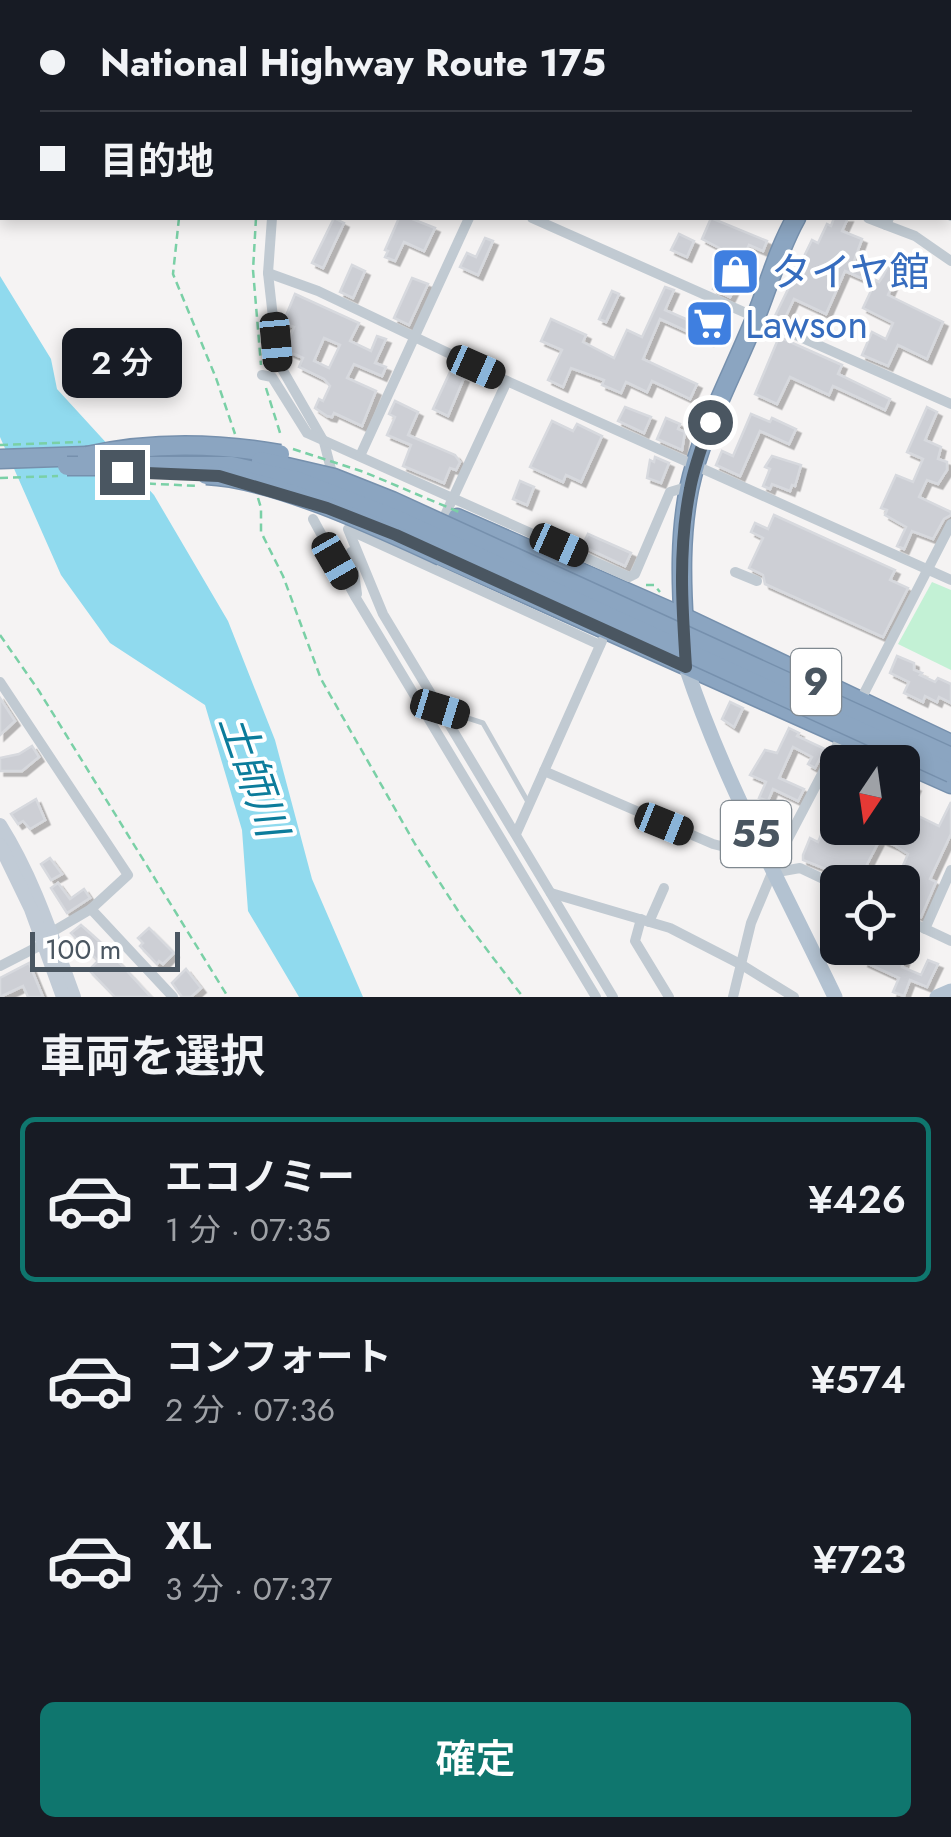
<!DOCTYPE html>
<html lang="ja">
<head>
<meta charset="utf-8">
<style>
  :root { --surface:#171b24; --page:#242831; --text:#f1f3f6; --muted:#9ea1a6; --line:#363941; --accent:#0f766e }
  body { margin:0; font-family:Jost,"Noto Sans JP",sans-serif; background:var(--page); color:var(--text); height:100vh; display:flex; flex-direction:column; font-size:38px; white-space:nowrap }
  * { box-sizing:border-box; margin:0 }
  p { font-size:32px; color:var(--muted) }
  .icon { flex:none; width:55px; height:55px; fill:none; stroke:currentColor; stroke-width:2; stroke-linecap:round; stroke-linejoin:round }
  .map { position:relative; height:997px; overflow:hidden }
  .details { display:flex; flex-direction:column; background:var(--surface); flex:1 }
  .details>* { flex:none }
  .banner { position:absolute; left:0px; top:0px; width:952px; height:220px; box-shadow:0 5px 15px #0003; display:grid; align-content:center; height:220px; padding:0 40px; background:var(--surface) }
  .needle { width:65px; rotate:193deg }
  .fabs { position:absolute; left:820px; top:745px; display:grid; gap:20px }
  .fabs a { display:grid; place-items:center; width:100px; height:100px; border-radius:15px; background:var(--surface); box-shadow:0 5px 15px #0003; font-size:50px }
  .scale { position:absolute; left:30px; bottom:25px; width:150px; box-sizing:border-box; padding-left:10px; border:5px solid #4a5661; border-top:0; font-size:28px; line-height:35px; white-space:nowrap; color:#4a5661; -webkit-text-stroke:8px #fff; paint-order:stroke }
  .end { position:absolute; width:45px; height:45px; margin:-22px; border:12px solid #4a5661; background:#fff; box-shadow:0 0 0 5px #fff }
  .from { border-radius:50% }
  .bubble { position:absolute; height:70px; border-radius:15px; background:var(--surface); box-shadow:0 5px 15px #0003; font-size:32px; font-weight:600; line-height:70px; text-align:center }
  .car { position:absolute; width:30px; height:60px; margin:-30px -15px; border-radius:12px; box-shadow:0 0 8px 2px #0007; background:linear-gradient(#222 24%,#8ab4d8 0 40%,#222 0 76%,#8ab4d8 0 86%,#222 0) }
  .banner b { display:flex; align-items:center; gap:35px; height:95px; font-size:38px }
  .banner b+b { border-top:2px solid var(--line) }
  .banner i { width:25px; height:25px; background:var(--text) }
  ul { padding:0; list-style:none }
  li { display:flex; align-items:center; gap:30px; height:165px; margin:0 20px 15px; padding:0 20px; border:5px solid transparent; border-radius:15px }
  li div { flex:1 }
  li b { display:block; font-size:38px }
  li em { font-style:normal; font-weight:600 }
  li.active { border-color:var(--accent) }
  li>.icon { width:90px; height:90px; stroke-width:1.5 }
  h2 { padding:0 40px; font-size:45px; line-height:120px }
  .action { display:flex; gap:20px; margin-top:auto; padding:20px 40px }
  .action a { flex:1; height:115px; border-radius:15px; background:var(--accent); color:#fff; font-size:40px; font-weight:600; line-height:115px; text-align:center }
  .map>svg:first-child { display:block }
  .green { fill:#c3f1d5 }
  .water { fill:#90daee }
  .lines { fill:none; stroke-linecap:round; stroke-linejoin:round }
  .stream { stroke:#90daee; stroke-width:2.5 }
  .building { fill:#cdcfd5; stroke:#d7d9de; stroke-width:2.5; fill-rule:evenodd; filter:url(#shadow) }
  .highway-casing { stroke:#7690ad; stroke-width:21 }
  .path { stroke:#7ad0a6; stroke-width:2.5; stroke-dasharray:8 5; stroke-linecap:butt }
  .lane { stroke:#c1cad2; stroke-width:5 }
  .street { stroke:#c1cad2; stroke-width:10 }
  .secondary { stroke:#c1cbd6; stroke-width:14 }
  .primary { stroke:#b3c2d1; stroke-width:15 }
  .highway { stroke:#8ba5c1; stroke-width:18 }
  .highway-bridge-casing { stroke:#7690ad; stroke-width:21; stroke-linecap:butt }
  .path-bridge { stroke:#7ad0a6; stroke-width:2.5; stroke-dasharray:8 5; stroke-linecap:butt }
  .highway-bridge { stroke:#8ba5c1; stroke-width:18 }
  .route { stroke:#4a5661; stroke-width:12 }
  .labels { text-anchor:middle; stroke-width:8; stroke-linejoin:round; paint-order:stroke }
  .shield { fill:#fff; stroke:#808990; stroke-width:2.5 }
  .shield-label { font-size:38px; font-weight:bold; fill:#4a5661 }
  .shop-label { font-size:40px; fill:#366cbe; stroke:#fff; text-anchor:start }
  .water-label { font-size:42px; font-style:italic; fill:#0c7c9b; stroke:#fff }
</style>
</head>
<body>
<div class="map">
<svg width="951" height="997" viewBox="0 0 951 997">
  <defs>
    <filter id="shadow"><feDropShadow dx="4.5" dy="4.5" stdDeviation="0" flood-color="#0004"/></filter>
  </defs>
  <rect width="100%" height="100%" fill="#f5f3f3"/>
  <path class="green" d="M932,582L951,590V670L898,644Z"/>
  <path class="water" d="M0,276L51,359L57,389L154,495L228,621L275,740L312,879L363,997H299L248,911L242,830L205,705L110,643L61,575L0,437Z"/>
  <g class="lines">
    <g class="stream">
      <path d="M625,0L631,2"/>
      <path d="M950,206L951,207"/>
    </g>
  </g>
  <g class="building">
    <path d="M334,218L344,223L323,268L312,263Z"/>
    <path d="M399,218H410L435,228L424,251L404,242L395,261L385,257L388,251L385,250Z"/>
    <path d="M711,218L767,241L763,251L749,245L730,288L734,289L730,297L713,289L729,253L702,239Z"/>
    <path d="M834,218H848L842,231L862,239L853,264L865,268L861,278L845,271L826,314L794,299L784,320L775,316L812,240L818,243L827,224L831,226Z"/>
    <path d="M679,234L694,241L687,257L671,250Z"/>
    <path d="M485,238L493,241L478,275L460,267L467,253L476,257Z"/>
    <path d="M889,264L900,268L888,295L943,322L927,359L898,345L888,366L862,355L872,332L886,339L893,323L863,308L876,280L879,282L883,276Z"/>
    <path d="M352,265L365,271L353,298L340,292Z"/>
    <path d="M412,278L428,284L409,325L394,318Z"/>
    <path d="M665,287L674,290L665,310L702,326L711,307L723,312L709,341L660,319L643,359L697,384L690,399L652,381L647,392L626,382L621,393L602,385L604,380L571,368L563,387L548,380L562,350L541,341L551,319L586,335L583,342L614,358L627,330L642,337Z"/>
    <path d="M612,291L619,294L606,322L599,319Z"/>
    <path d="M295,294L359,323L350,341L371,351L377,336L386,339L375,363L386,367L382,376L354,364L347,378L376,391L362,426L334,413L332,417L327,416L315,408L319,399L323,401L330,386L324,379L299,367L303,358L285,350L294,327L283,323ZM324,338L340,345L329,368L314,361Z"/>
    <path d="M779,337L842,365L838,374L890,399L885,410L833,386L829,395L790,377L777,404L755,394Z"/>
    <path d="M450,372L464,378L448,416L433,409Z"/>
    <path d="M395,401L418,412L408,435L455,455L460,462L456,470L450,468L444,483L403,466L411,445L387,435L395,417L389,414Z"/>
    <path d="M625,407L651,417L644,433L618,421Z"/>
    <path d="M927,407L937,412L925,440L941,447L938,459L947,462V470L938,484L927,480L919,497L951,512V515L944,519L933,539L912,531L904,549L897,546L906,527L885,515L887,510L881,508L896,475L913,482L923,459L907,452Z"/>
    <path d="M751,414L770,422L772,418L796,429L789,444L760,431L740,476L716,465L722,451L733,456Z"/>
    <path d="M666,418L680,424L678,429L685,432L682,450L657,439Z"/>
    <path d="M552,421L573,431L577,424L602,436L581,482L566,475L563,482L530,467Z"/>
    <path d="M772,456L801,465L795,486L792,485L790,491L772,484L770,489L763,486L770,469L765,467Z"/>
    <path d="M655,457L669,463L661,483L647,478L650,460L654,462Z"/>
    <path d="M520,481L534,487L527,505L513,499Z"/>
    <path d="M774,515L895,570L890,580L908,588L883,637L765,584L763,575L749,568L763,538L751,532L755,523L768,529Z"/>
    <path d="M588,534L631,553L625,566L582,546Z"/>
    <path d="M897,656L914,663V670L922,673L920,675L935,682L938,678L951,684V703L939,697L937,702L925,696L923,702L904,693L909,682L890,673Z"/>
    <path d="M0,698L15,721L0,735Z"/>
    <path d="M730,702L743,708L734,727L722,719Z"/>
    <path d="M789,728L799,733L797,736L825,749L815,768L808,764L812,757L793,747L779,778L804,789L798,801L773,789L768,801L759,798L766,782L750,775L765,750L777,753Z"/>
    <path d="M32,746L39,757L22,771H0V758L19,754Z"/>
    <path d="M907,783L916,787L906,810L939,826L951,802V834L930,879L936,882L921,917L908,911L913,901L902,895V882H896L908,854L894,845L880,839L858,882L803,860V855L810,838L818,842L825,826L854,836L858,828L869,832L871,828H885L902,835V794Z"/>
    <path d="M36,799L45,820L30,829L23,821L18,824L11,814Z"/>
    <path d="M50,858L62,874L51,880L41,864Z"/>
    <path d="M58,883L70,899L84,889L90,898L67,913L51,888Z"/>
    <path d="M81,925L100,942L151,997H115L89,970L98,961L71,933Z"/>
    <path d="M149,928L174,953L163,964L159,961L157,964L140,946L143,943L138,938Z"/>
    <path d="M905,935L912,939L902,967L921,975L928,960L938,964L927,987L910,980L904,996L893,992L899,978L864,962L871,948H902Z"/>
    <path d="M29,963L43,997H28L23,986L0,997V978Z"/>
    <path d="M186,969L201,988L191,997H182L172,983Z"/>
  </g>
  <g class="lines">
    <defs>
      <g id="highway">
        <path d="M870,2V0"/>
        <path d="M0,459L87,456"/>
        <path d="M457,518L683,617L951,744"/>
        <path d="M441,556L951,784"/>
        <path d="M684,627C681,580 680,535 689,489C701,432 731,378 753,324C768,288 777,252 796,218"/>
      </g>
    </defs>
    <use href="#highway" class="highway-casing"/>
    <g class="path">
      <path d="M445,0L450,2"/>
      <path d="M226,2V0"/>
      <path d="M329,2L330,0"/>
      <path d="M179,218L173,274L216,378L235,434"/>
      <path d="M256,218L253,270L261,365"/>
      <path d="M266,388L281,436"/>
      <path d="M258,498L261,508V532L283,576L321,679L415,844L462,917L523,997"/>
      <path d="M646,585H654L660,592"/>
      <path d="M0,635L39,691L228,997"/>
    </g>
    <path class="lane" d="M443,710L483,723L528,802"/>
    <g class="street">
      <path d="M607,0L613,2"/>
      <path d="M344,2L345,0"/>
      <path d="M567,2L568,0"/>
      <path d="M950,32H951"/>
      <path d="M950,215L951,216"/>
      <path d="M272,218L268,273L278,362L324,442L333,477"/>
      <path d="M532,218L951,404"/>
      <path d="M868,218L886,225L889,218"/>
      <path d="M886,225L915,236L951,261"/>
      <path d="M268,273L318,291L507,381L951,580"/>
      <path d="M262,375L272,377L307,433L629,577L635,574L670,492L690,486"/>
      <path d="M360,456L469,218"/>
      <path d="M313,519L356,598L596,997"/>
      <path d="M440,526L507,381"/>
      <path d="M348,529L383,614L613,997"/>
      <path d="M349,530L600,645"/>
      <path d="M351,552L357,594"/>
      <path d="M735,572L757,581"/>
      <path d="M0,682L128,875L91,909L52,932L45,943L0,966"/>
      <path d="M858,705L951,524"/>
      <path d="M544,771L713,844L741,851L760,841"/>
      <path d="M516,834L602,641"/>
      <path d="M772,873L800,868L838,886"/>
      <path d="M551,893L670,928L742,965L794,997"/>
      <path d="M91,909L173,997"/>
      <path d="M902,918L951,941"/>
      <path d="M641,919L635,941L669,997"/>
      <path d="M649,922L664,888"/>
      <path d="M925,929L951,870"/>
      <path d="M733,997L751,923L779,856L843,734"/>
    </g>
    <g class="secondary">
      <path d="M0,825C34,879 52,937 74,997"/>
      <path d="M0,845L31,909L63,997"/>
    </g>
    <g class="primary">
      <path d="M686,667C724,782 783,888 835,997"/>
      <path d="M937,997L951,991"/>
    </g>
    <use href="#highway" class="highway"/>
    <defs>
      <g id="highway-bridge">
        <path d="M87,456C149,442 217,443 280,454"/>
        <path d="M261,461L334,478L392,501L951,757"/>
        <path d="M67,466H232L298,481L396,519L951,773"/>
        <path d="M206,475C274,478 378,527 441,556"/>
      </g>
    </defs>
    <use href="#highway-bridge" class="highway-bridge-casing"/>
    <g class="path-bridge">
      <path d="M0,445L81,442"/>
      <path d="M293,449L364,472L459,512"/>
      <path d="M0,478L58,476"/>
      <path d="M96,481L198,486"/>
    </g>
    <use href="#highway-bridge" class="highway-bridge"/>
  </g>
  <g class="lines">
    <path class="route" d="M122,472L219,476L327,508L396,535L686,667C682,607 678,549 690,489C694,466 703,444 710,422"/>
  </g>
  <defs>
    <symbol id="shop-square" viewBox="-11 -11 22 22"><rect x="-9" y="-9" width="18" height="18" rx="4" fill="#3f7fe0" stroke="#fff"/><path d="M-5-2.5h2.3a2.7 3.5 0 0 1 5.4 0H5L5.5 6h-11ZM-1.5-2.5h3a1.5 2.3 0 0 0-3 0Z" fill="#fff"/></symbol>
    <symbol id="supermarket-square" viewBox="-11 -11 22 22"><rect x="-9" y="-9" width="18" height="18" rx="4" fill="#3f7fe0" stroke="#fff"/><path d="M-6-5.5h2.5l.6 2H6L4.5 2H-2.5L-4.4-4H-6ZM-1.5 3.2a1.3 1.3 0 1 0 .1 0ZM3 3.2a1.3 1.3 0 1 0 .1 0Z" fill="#fff"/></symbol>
  </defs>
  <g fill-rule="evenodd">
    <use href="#shop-square" x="708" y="244" width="55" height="55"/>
    <use href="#supermarket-square" x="682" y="296" width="55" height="55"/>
  </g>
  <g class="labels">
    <g class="shield">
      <rect x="791" y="649" width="50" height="66" rx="8"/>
      <rect x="721" y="801" width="70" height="66" rx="8"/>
    </g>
    <g class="shield-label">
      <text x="816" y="695">9</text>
      <text x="756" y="847">55</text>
    </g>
    <g class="shop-label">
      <text x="771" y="286">タイヤ館</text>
      <text x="745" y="338">Lawson</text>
    </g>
    <g class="water-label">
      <text transform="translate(254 775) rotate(71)" y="15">土師川</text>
    </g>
  </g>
</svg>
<div class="fabs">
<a><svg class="needle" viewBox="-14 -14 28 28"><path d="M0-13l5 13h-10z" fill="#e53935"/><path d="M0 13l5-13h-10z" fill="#9ea1a6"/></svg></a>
<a><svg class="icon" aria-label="locate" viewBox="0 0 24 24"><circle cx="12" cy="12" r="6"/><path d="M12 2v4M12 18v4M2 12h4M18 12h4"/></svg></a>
</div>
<div class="scale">100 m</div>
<i class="end from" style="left:710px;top:422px"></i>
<i class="end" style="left:122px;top:472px"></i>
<div class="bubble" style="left:62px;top:328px;width:120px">2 分</div>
<i class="car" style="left:276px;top:342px;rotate:175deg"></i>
<i class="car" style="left:476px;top:367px;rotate:114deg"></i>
<i class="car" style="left:559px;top:545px;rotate:114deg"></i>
<i class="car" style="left:335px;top:561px;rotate:150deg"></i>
<i class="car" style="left:440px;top:709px;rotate:107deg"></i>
<i class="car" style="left:664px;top:824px;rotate:112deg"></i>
<div class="banner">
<b><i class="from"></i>National Highway Route 175</b>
<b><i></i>目的地</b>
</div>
</div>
<section class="details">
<h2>車両を選択</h2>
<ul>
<li class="active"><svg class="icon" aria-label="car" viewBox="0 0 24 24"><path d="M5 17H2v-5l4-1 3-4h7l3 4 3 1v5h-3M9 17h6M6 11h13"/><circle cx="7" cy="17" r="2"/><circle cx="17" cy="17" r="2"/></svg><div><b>エコノミー</b><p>1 分 · 07:35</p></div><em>¥426</em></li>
<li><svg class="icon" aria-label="car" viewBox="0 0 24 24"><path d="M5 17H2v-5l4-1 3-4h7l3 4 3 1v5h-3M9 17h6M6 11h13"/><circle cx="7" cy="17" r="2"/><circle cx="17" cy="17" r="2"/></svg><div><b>コンフォート</b><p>2 分 · 07:36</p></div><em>¥574</em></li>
<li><svg class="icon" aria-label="car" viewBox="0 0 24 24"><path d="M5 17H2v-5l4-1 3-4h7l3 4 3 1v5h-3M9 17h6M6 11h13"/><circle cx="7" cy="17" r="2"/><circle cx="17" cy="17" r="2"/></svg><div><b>XL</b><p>3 分 · 07:37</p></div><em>¥723</em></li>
</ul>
<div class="action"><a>確定</a></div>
</section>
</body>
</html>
